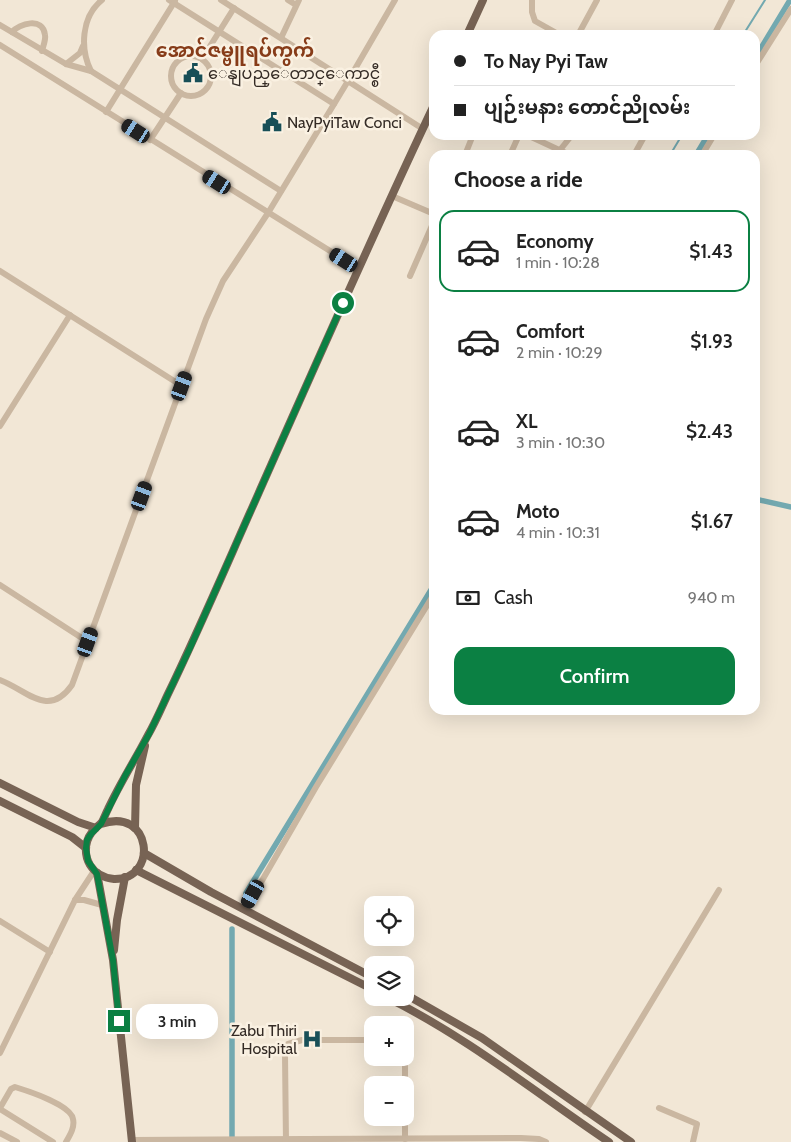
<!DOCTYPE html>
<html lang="en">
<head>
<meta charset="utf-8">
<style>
  :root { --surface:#fff; --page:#f6f6f6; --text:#222; --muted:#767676; --line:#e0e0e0; --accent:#0b8043 }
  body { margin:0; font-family:Cabin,"Noto Sans Myanmar",sans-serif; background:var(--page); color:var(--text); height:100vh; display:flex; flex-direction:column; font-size:19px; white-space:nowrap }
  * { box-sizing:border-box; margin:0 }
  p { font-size:16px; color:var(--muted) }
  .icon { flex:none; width:28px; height:28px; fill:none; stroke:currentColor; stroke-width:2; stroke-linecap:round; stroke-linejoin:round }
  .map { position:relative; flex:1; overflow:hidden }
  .sheet { position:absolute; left:429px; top:150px; width:331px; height:565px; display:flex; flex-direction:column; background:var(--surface); border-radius:15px; box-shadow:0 5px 20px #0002 }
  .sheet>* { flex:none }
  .top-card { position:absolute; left:429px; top:30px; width:331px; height:110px; border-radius:15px; box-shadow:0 5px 20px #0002; display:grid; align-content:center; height:110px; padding:0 25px; background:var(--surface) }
  .controls { position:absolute; left:364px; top:896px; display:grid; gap:10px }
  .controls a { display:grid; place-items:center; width:50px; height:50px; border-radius:10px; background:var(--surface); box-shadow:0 5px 20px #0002; font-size:25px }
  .end { position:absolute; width:22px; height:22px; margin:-11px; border:6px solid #0b8043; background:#fff; box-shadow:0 0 0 2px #fff }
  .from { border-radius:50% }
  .bubble { position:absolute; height:35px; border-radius:15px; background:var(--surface); box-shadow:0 5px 20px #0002; font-size:16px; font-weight:600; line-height:35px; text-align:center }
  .car { position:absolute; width:15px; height:30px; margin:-15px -8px; border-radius:6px; box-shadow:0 0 4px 1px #0007; background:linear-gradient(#222 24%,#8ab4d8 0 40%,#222 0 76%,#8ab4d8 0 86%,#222 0) }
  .top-card b { display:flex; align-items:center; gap:18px; height:48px; font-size:19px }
  .top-card b+b { border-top:1px solid var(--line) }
  .top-card i { width:12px; height:12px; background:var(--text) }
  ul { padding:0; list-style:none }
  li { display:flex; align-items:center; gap:15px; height:82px; margin:0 10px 8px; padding:0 15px; border:2px solid transparent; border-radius:15px }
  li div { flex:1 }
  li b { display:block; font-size:19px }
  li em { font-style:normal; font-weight:600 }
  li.selected { border-color:var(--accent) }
  li>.icon { width:45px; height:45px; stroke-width:1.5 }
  h2 { padding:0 25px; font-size:22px; line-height:60px }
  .pay { display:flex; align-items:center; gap:12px; height:55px; padding:0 25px; font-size:19px }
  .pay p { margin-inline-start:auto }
  .button { display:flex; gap:10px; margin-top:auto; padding:10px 25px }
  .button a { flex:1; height:58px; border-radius:15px; background:var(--accent); color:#fff; font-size:20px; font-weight:600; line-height:58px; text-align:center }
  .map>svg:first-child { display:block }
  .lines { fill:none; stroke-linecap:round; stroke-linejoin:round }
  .stream { stroke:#73a9b0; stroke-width:2 }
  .canal { stroke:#73a9b0; stroke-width:5.5 }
  .minor { stroke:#cab7a1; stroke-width:6 }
  .major { stroke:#776354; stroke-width:8 }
  .route { stroke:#0b8043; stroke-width:6 }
  .labels { text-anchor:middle; stroke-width:5; stroke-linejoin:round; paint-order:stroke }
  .poi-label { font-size:16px; fill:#342b25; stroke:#faf1e2; text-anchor:start }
  .quarter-label { font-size:19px; font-weight:bold; fill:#873c19; stroke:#faf1e2 }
</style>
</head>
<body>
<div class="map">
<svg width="791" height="1142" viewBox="0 0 791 1142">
  <rect width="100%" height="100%" fill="#f2e7d6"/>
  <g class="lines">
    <g class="stream">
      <path d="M743,35L765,0"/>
      <path d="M670,155L682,135"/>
    </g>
    <g class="canal">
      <path d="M755,58L790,0"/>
      <path d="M696,155L708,135"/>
      <path d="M755,499L791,507"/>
      <path d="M246,893L434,585"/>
      <path d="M232,1142V929"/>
    </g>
    <g class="minor">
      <path d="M102,0C81,17 80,49 91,71L281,191"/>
      <path d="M169,0L334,104"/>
      <path d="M221,0L423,129"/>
      <path d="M288,0L296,5"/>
      <path d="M532,0V12L535,21L560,35"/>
      <path d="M0,25L66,64L91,71"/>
      <path d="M12,32C19,24 43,16 45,35C46,40 43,46 42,51"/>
      <path d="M578,35L597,0"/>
      <path d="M714,35L732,0"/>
      <path d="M281,38L299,0"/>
      <path d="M0,45L359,269"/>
      <circle cx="191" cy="76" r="20"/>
      <path d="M202,59L234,8"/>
      <path d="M66,64L80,53L83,46"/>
      <path d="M755,66L791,9"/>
      <path d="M106,112L175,1"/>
      <path d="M527,135L570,155"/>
      <path d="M150,140L181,93"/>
      <path d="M465,155L473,135"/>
      <path d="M510,155L519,135"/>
      <path d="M556,155L572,135"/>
      <path d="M634,155L645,135"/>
      <path d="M702,155L714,135"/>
      <path d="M392,196L434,214"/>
      <path d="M0,271L182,386"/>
      <path d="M410,276L434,221"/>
      <path d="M0,426L70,315"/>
      <path d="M0,585L88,642"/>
      <path d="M0,680C27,690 48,719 72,685L206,319L223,281L268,213L348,81L395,0"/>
      <path d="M75,900H84L102,905"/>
      <path d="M245,910L316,787L434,594"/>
      <path d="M0,921L50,952"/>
      <path d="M0,1053L75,900L94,871"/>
      <path d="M405,1058V1085"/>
      <path d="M0,1108L11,1089L15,1087C28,1091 71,1105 73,1119C75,1127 70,1135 66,1142"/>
      <path d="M659,1108L697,1124L693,1142"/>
      <path d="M0,1109L53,1142"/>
      <path d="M585,1112L719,890"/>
      <path d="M405,1115V1139"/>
      <path d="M0,1133L17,1142"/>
      <path d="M132,1140L521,1138L539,1139L546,1142"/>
      <path d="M286,1142L285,1055L288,1044L302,1040H372"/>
    </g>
    <g class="major">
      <path d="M467,35L483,0"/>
      <path d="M0,783L78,822L96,828"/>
      <path d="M0,801L72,837L86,848"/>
      <path d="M101,824C152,806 159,880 114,879C104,878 95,873 90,865C83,853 85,838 95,829C98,825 99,826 102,822C104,818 106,813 108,809C120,783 135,760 148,735C155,723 161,709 167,696C197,634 224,571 252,508C312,373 371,238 434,105"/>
      <path d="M135,828L136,785L145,746"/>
      <path d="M144,853L211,892L372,977"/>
      <path d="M136,870L372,989"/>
      <path d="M97,873L113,960L132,1142"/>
      <path d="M114,950L117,920L125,877"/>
      <path d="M405,994L482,1038L631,1142"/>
      <path d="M388,998C467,1037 536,1093 609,1142"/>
    </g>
  </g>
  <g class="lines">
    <path class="route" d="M119,1021L113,960L97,874L88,861L86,848L87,840L91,834L101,824L125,776L149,734L190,648L343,303"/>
  </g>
  <defs>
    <symbol id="civic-bare" viewBox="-9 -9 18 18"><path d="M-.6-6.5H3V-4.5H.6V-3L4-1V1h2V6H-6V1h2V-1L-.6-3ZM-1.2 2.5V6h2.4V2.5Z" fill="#184f57" stroke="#faf1e2" stroke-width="2.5" paint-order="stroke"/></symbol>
    <symbol id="hospital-bare" viewBox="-9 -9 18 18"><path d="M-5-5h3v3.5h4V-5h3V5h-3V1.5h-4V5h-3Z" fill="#184f57" stroke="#faf1e2" stroke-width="2.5" paint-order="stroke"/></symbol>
  </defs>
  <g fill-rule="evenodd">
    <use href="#civic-bare" x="179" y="59" width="28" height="28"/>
    <use href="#civic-bare" x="258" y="108" width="28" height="28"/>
    <use href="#hospital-bare" x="298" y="1025" width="28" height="28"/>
  </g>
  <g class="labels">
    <g class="poi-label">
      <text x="208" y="79">ေနျပည္ေတာင္ေကာင္စီ</text>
      <text x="287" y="128">NayPyiTaw Conci</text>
      <text x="297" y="1036" text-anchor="end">Zabu Thiri<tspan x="297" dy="18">Hospital</tspan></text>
    </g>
    <g class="quarter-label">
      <text x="235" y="57">အောင်ဇမ္ဗူရပ်ကွက်</text>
    </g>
  </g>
</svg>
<div class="controls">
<a><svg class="icon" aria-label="locate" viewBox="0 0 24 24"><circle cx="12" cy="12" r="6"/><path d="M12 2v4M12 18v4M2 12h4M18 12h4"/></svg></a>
<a><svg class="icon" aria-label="layers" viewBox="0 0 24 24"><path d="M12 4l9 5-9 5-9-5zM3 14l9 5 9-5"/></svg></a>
<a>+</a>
<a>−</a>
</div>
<i class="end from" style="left:343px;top:303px"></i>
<i class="end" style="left:119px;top:1021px"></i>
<div class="bubble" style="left:136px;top:1004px;width:82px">3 min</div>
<i class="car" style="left:136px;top:131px;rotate:302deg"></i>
<i class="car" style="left:217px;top:182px;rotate:302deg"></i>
<i class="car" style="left:344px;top:260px;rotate:302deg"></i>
<i class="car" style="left:182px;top:386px;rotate:20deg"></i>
<i class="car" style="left:142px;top:496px;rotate:20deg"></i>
<i class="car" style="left:88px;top:642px;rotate:20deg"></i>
<i class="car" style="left:253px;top:894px;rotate:209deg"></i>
<div class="top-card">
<b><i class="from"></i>To Nay Pyi Taw</b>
<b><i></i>ပျဉ်းမနား တောင်ညိုလမ်း</b>
</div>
<section class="sheet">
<h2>Choose a ride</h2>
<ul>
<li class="selected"><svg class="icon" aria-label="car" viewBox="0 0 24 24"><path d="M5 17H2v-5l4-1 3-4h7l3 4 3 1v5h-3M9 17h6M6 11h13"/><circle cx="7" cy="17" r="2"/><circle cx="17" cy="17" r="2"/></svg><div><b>Economy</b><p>1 min · 10:28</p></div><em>$1.43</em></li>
<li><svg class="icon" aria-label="car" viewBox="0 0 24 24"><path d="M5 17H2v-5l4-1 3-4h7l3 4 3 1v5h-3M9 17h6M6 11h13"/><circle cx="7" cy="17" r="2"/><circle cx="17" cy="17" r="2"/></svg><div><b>Comfort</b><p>2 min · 10:29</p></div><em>$1.93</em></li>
<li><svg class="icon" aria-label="car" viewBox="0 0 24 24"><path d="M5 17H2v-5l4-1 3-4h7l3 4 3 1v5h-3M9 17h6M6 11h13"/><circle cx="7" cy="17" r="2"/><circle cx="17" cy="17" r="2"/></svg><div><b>XL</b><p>3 min · 10:30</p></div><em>$2.43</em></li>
<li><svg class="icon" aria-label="car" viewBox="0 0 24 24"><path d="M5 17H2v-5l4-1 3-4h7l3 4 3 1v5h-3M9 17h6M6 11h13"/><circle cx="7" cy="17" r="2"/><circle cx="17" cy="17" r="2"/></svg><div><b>Moto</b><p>4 min · 10:31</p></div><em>$1.67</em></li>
</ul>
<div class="pay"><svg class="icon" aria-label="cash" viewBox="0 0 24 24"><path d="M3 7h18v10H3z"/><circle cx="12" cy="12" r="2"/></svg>Cash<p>940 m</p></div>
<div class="button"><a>Confirm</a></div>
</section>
</div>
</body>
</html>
